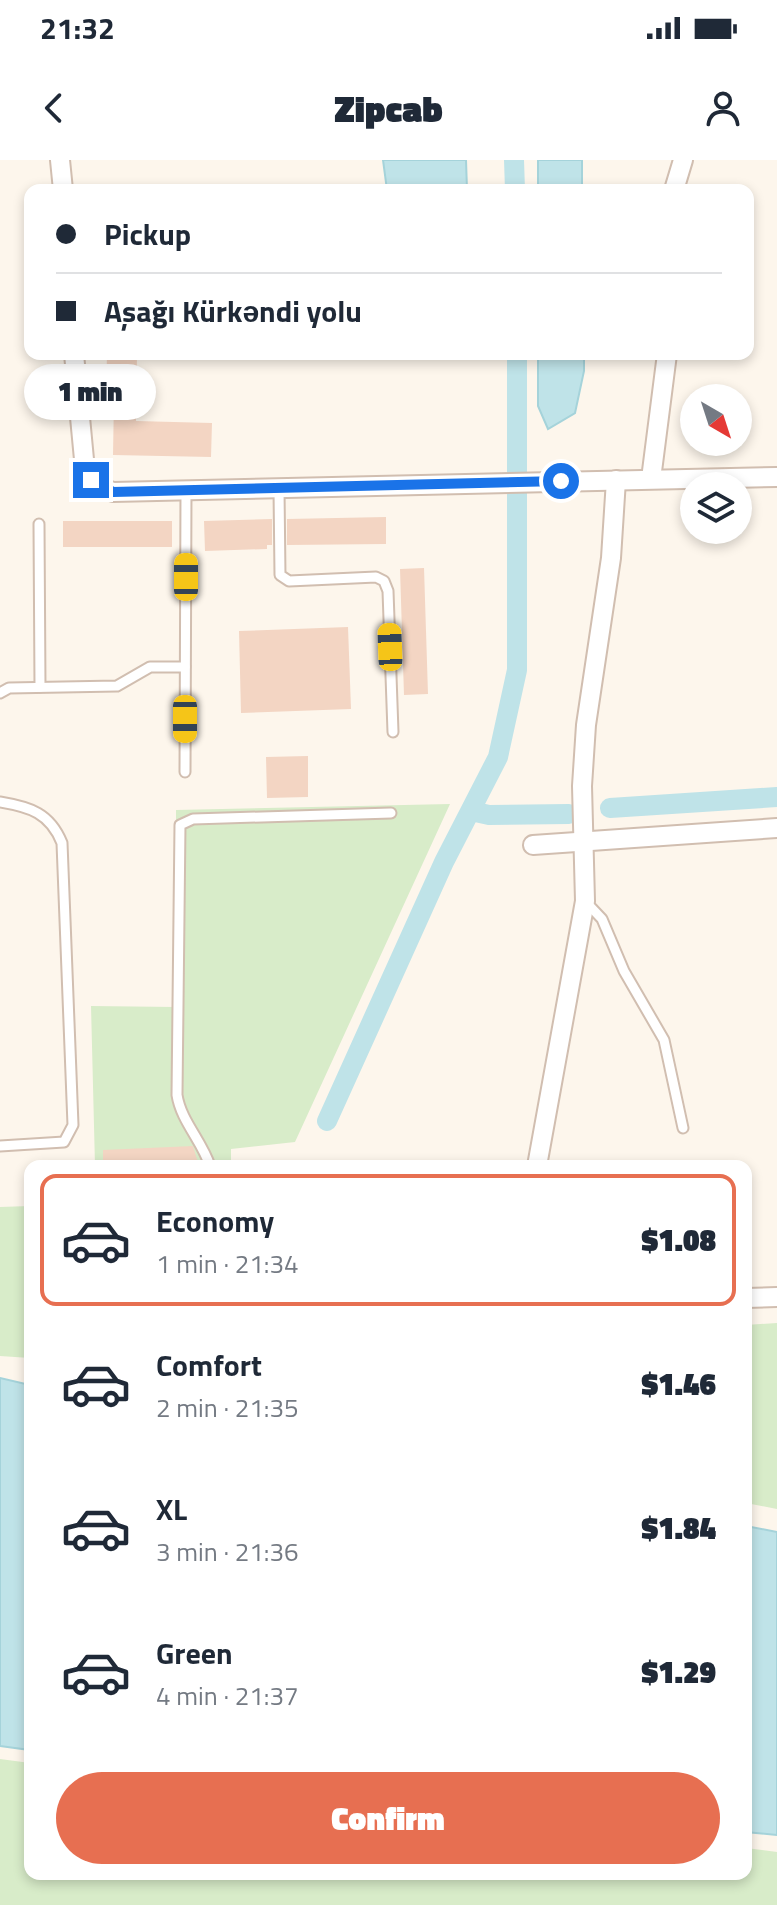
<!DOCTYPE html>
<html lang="en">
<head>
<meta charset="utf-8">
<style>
  :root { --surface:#fff; --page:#f2f2f3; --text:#1f2937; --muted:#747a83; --line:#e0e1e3; --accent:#e76f51 }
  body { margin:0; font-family:"Titillium Web",sans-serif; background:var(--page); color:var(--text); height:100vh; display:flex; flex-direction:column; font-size:30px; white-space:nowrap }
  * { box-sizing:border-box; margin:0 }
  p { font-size:26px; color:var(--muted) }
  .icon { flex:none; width:44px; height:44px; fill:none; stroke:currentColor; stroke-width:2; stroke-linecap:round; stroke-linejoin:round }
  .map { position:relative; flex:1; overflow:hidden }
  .sheet { position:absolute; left:24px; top:1000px; width:728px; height:720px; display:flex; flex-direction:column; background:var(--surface); border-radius:16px; box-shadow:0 4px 12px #0003 }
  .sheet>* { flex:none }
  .guide { position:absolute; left:24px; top:24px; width:730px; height:176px; border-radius:16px; box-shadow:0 4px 12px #0003; display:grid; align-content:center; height:176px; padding:0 32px; background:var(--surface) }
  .needle { width:52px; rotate:141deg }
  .buttons { position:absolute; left:680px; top:224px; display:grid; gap:16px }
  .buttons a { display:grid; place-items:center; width:72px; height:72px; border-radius:50%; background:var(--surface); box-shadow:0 4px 12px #0003; font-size:40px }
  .end { position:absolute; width:36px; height:36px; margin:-18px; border:10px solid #1a73e8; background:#fff; box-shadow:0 0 0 4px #fff }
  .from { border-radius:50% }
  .bubble { position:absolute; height:56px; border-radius:28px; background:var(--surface); box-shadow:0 4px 12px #0003; font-size:26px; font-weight:800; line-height:56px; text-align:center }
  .car { position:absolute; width:24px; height:48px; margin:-24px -12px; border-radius:10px; box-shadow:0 0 6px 2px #0007; background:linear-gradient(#f5c518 24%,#345 0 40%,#f5c518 0 76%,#345 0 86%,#f5c518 0) }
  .guide b { display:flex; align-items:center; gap:28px; height:76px; font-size:30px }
  .guide b+b { border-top:2px solid var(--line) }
  .guide i { width:20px; height:20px; background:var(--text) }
  ul { padding:14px 0 0; list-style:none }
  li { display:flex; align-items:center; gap:24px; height:132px; margin:0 16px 12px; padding:0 16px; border:4px solid transparent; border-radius:16px }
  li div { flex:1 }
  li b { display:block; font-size:30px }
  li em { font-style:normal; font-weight:800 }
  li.selected { border-color:var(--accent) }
  li>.icon { width:72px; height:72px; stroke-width:1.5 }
  .primary-button { display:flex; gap:16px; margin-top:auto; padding:16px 32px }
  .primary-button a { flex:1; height:92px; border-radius:48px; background:var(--accent); color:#fff; font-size:32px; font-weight:800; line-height:92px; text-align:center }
  .status { display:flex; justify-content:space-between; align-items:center; height:56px; padding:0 40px; background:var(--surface); direction:ltr }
  .status svg { height:22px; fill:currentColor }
  header { display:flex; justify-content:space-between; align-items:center; height:104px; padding:0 32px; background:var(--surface); font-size:36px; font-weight:800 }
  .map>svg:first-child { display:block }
  .green { fill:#d8ecc9 }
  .water { fill:#bfe3e8; stroke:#a5d3da; stroke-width:2 }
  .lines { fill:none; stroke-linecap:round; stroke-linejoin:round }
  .canal { stroke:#bfe3e8; stroke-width:20 }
  .building { fill:#f3d5c3 }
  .lane-casing { stroke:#d1beb0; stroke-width:13 }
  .street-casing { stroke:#d1beb0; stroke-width:22 }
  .lane { stroke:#fff; stroke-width:9 }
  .street { stroke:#fff; stroke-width:18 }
  .route { stroke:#1a73e8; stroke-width:10 }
</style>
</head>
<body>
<div class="status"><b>21:32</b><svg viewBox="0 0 49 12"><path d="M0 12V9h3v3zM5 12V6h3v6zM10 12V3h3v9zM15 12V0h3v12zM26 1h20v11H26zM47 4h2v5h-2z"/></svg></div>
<header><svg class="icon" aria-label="back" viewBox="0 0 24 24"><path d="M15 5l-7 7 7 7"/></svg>Zipcab<svg class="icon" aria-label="person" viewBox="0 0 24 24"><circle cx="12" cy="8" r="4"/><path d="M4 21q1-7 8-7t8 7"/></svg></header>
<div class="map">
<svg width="777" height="1745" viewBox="0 0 777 1745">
  <rect width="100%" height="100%" fill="#fdf6ec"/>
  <g class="green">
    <path d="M450,644L295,982L231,989V1006H95L91,846L176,847V650Z"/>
    <path d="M30,1046V1198L0,1196V1047Z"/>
    <path d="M777,1163V1349L746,1343V1165Z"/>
    <path d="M0,1599L30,1603V1714H746V1688L777,1692V1745H0Z"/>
  </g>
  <g class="water">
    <path d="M383,0H466L467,30H387Z"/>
    <rect x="538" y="0" width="44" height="30"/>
    <path d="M538,194H584V211L575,253L548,269L538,246Z"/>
    <path d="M0,1218L30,1225V1590L0,1586Z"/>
    <path d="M746,1366L777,1372V1675L746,1672Z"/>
  </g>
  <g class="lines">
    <g class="canal">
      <path d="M514,0L515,30"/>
      <path d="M610,648L777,637"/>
      <path d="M471,651L489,655L569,654"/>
      <path d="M327,961L444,702L498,597L517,510V194"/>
    </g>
  </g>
  <g class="building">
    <path d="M107,194H137L136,261L212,263L211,297L113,295L114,238H106Z"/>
    <path d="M386,357V384L287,385V359Z"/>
    <path d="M272,359V385H267V389L205,391L204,361Z"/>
    <rect x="63" y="361" width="109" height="26"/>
    <path d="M424,408L428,534L404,535L400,409Z"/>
    <path d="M348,467L351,549L241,553L239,471Z"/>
    <path d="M308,596V637L267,638L266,597Z"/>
    <path d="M193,986L199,1006H103V990Z"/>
  </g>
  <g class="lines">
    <defs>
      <g id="lane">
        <path d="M279,329L280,415L289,421L376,417L384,421L388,431L393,572"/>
        <path d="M39,364L40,527"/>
        <path d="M0,533L9,528L117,526L150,507H185"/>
        <path d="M185,612L186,330"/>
        <path d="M0,642C30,647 50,653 62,683L73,965L64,982L0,986"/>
        <path d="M585,741L602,759L624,811L664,880L683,968"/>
        <path d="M210,1006C202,981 181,961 177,935L180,665L193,659L391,653"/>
      </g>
      <g id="street">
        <path d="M60,0L63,30"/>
        <path d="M674,30L683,0"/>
        <path d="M74,194L85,310L102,328L113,332L777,317"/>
        <path d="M651,319L667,194"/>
        <path d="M533,685L777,668"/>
        <path d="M537,1006L585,741L582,626L586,565L611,398L616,320"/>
        <path d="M746,1138L777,1137"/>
      </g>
    </defs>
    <use href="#lane" class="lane-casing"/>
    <use href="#street" class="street-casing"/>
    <use href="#lane" class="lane"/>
    <use href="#street" class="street"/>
  </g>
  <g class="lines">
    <path class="route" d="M91,320L113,332L561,321"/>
  </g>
</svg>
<div class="buttons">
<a><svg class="needle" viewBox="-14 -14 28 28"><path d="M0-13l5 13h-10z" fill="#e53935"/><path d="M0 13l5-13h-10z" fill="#747a83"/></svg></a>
<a><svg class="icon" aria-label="layers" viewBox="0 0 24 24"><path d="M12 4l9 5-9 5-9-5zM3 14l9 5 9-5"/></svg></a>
</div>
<i class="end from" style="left:561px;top:321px"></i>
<i class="end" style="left:91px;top:320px"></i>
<div class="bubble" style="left:24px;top:204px;width:132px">1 min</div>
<i class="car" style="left:186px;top:417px;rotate:0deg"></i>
<i class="car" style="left:390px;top:487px;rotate:358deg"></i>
<i class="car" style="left:185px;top:559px;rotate:180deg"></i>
<div class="guide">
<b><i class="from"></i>Pickup</b>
<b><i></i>Aşağı Kürkəndi yolu</b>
</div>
<section class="sheet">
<ul>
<li class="selected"><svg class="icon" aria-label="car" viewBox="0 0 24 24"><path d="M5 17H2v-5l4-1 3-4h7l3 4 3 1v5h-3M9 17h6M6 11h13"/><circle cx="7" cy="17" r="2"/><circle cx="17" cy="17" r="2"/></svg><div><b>Economy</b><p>1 min · 21:34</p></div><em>$1.08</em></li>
<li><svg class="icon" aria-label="car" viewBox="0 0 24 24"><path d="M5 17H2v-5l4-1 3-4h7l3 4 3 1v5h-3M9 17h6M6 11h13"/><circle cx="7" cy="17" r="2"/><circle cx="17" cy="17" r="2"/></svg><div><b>Comfort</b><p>2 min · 21:35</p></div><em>$1.46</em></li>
<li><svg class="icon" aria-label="car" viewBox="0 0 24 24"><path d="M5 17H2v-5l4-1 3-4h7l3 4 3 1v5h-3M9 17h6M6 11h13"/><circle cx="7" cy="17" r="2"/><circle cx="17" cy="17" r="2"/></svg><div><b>XL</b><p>3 min · 21:36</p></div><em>$1.84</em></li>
<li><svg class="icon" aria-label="car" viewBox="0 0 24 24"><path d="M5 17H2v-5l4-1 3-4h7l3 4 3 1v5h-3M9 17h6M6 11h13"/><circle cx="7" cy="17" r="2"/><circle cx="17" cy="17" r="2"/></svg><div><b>Green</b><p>4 min · 21:37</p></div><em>$1.29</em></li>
</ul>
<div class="primary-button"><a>Confirm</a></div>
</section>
</div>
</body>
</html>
